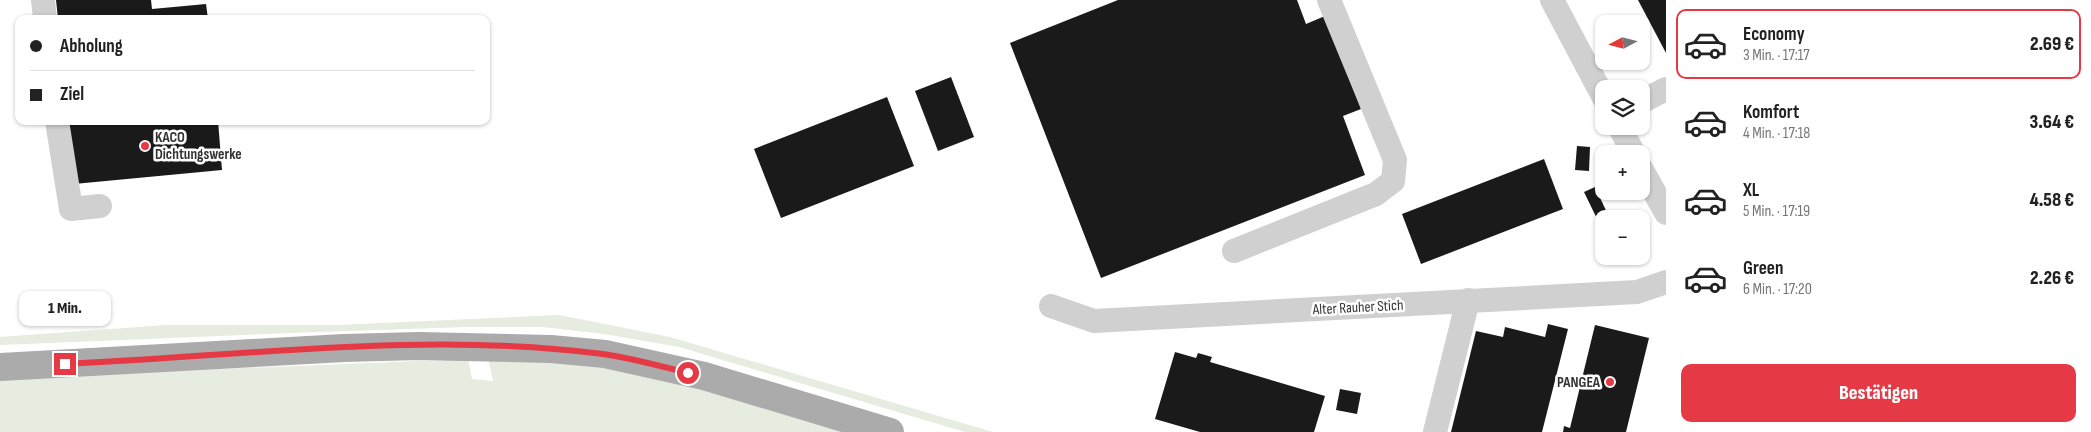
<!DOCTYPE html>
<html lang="de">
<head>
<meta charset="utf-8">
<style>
  :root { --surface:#fff; --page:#f6f6f6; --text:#222; --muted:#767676; --line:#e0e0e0; --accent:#e63946 }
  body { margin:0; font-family:"Sofia Sans Condensed",sans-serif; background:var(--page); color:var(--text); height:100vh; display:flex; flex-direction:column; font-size:19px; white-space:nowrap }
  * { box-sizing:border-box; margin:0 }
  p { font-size:16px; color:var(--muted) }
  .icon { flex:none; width:28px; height:28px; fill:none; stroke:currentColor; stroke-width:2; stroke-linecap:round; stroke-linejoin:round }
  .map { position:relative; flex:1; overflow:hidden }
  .drawer { display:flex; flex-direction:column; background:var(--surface); width:425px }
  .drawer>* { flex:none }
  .hud { position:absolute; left:15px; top:15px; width:475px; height:110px; border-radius:10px; box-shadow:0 1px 4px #0004; display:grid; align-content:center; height:110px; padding:0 15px; background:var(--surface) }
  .needle { width:32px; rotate:263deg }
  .tools { position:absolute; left:1595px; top:15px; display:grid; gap:10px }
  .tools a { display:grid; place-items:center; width:55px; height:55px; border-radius:10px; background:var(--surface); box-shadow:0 1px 4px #0004; font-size:25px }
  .end { position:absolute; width:22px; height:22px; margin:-11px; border:6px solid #e63946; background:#fff; box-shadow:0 0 0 2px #fff }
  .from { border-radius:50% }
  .bubble { position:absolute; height:35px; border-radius:10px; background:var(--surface); box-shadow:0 1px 4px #0004; font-size:16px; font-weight:800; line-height:35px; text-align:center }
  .hud b { display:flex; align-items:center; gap:18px; height:48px; font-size:19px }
  .hud b+b { border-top:1px solid var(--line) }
  .hud i { width:12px; height:12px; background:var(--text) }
  ul { padding:9px 0 0; list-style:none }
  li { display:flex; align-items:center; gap:15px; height:70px; margin:0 10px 8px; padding:0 5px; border:2px solid transparent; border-radius:10px }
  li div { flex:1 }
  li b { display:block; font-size:19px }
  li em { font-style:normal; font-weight:800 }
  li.on { border-color:var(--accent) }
  li>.icon { width:45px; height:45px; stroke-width:1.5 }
  .primary-button { display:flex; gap:10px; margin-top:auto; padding:10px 15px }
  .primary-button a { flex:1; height:58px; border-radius:10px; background:var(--accent); color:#fff; font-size:20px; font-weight:800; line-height:58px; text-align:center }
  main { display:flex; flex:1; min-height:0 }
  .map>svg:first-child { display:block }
  .green { fill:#e6ecdf }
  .building { fill:#1a1a1a }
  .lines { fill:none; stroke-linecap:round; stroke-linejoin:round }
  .path { stroke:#cdcdcd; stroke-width:3; stroke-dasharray:2.5 2.5; stroke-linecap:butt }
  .minor { stroke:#d0d0d0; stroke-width:24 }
  .major { stroke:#ababab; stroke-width:28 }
  .route { stroke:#e63946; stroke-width:6 }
  .poi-dot { fill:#e63946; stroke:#fff; stroke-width:2 }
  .labels { text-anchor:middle; stroke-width:5; stroke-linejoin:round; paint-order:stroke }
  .poi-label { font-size:15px; font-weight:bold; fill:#333; stroke:#fff; text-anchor:start }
  .street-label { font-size:15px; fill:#333; stroke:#fff }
</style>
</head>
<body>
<main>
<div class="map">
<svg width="1666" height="432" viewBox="0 0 1666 432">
  <rect width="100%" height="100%" fill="#fff"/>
  <g class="green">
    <path d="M559,315L670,337L993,432H965L679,347L604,334L543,327H466L290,333L0,345V337L166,325H338Z"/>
    <path d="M488,358L602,365L669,379L848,432H0V378L468,359L472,379L493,381Z"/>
  </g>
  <g class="building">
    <path d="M56,0H151L152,9L206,4L208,19H58Z"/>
    <path d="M1118,0H1297L1306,24L1325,16L1361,109L1343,116L1365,175L1101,278L1010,43Z"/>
    <path d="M1638,0H1666V53Z"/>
    <path d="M951,77L974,137L938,151L915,91Z"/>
    <path d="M887,97L914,166L781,218L754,149Z"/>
    <path d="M68,121H218L222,170L74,184Z"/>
    <path d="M1577,146L1590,147L1589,171L1575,170Z"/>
    <path d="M1544,159L1563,209L1421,264L1402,214Z"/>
    <path d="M1595,187L1610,219H1604V225L1601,227L1584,192Z"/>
    <path d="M1548,324L1568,329L1542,432H1451L1476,331L1503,337L1505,327L1545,337Z"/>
    <path d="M1595,325L1649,338L1626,432H1563L1564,426L1570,428Z"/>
    <path d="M1175,352L1196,358L1198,353L1212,357L1210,362L1325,396L1314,432H1200L1155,419Z"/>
    <path d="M1340,389L1361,393L1357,414L1336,410Z"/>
  </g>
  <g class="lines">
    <path class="path" d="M1617,191L1620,197L1627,192"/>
    <g class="minor">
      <path d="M43,0L45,19"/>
      <path d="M1552,0L1604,98"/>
      <path d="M1641,102L1666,89"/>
      <path d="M57,121L71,209L100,206"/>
      <path d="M1619,126L1634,154"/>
      <path d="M1641,168L1666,213"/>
      <path d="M1234,251L1376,194L1393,181L1395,160L1329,0"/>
      <path d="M1051,306L1094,321L1637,292L1666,282"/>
      <path d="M1435,432L1468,300"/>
    </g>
    <path class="major" d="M0,367L344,348L419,346L551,349L605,354L704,376L890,432"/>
  </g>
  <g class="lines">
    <path class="route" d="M65,364C241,356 428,331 603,354C631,358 660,366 688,373"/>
  </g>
  <g class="poi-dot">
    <circle cx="145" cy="146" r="5"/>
    <circle cx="1610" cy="382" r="5"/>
  </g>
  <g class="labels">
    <g class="poi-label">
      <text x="155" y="142">KACO<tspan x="155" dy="17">Dichtungswerke</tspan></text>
      <text x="1600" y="387" text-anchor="end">PANGEA</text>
    </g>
    <g class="street-label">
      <text transform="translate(1358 307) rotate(-3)" y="5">Alter Rauher Stich</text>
    </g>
  </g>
</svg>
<div class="tools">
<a><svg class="needle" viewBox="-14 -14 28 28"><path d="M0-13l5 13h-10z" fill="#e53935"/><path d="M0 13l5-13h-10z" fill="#767676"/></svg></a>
<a><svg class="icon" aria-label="layers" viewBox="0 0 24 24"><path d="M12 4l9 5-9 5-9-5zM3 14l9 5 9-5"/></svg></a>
<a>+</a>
<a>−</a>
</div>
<i class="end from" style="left:688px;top:373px"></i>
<i class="end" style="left:65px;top:364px"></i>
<div class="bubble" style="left:19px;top:291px;width:92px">1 Min.</div>
<div class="hud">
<b><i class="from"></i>Abholung</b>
<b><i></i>Ziel</b>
</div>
</div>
<section class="drawer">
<ul>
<li class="on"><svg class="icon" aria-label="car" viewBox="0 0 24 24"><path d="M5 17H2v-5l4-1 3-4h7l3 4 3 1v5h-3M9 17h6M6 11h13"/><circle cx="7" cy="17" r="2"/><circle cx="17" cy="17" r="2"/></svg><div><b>Economy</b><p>3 Min. · 17:17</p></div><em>2.69 €</em></li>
<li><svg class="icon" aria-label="car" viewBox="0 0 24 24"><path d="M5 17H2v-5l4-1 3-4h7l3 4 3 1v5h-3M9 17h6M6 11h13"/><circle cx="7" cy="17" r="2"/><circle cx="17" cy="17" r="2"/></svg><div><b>Komfort</b><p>4 Min. · 17:18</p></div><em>3.64 €</em></li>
<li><svg class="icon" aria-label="car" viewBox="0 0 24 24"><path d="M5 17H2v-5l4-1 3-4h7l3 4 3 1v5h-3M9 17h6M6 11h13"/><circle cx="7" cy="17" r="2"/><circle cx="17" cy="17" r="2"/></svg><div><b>XL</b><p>5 Min. · 17:19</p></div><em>4.58 €</em></li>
<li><svg class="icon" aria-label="car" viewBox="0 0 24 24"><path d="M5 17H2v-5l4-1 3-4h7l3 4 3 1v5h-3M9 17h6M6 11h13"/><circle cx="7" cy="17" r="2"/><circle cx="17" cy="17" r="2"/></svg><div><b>Green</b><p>6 Min. · 17:20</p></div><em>2.26 €</em></li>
</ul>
<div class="primary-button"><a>Bestätigen</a></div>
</section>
</main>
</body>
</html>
